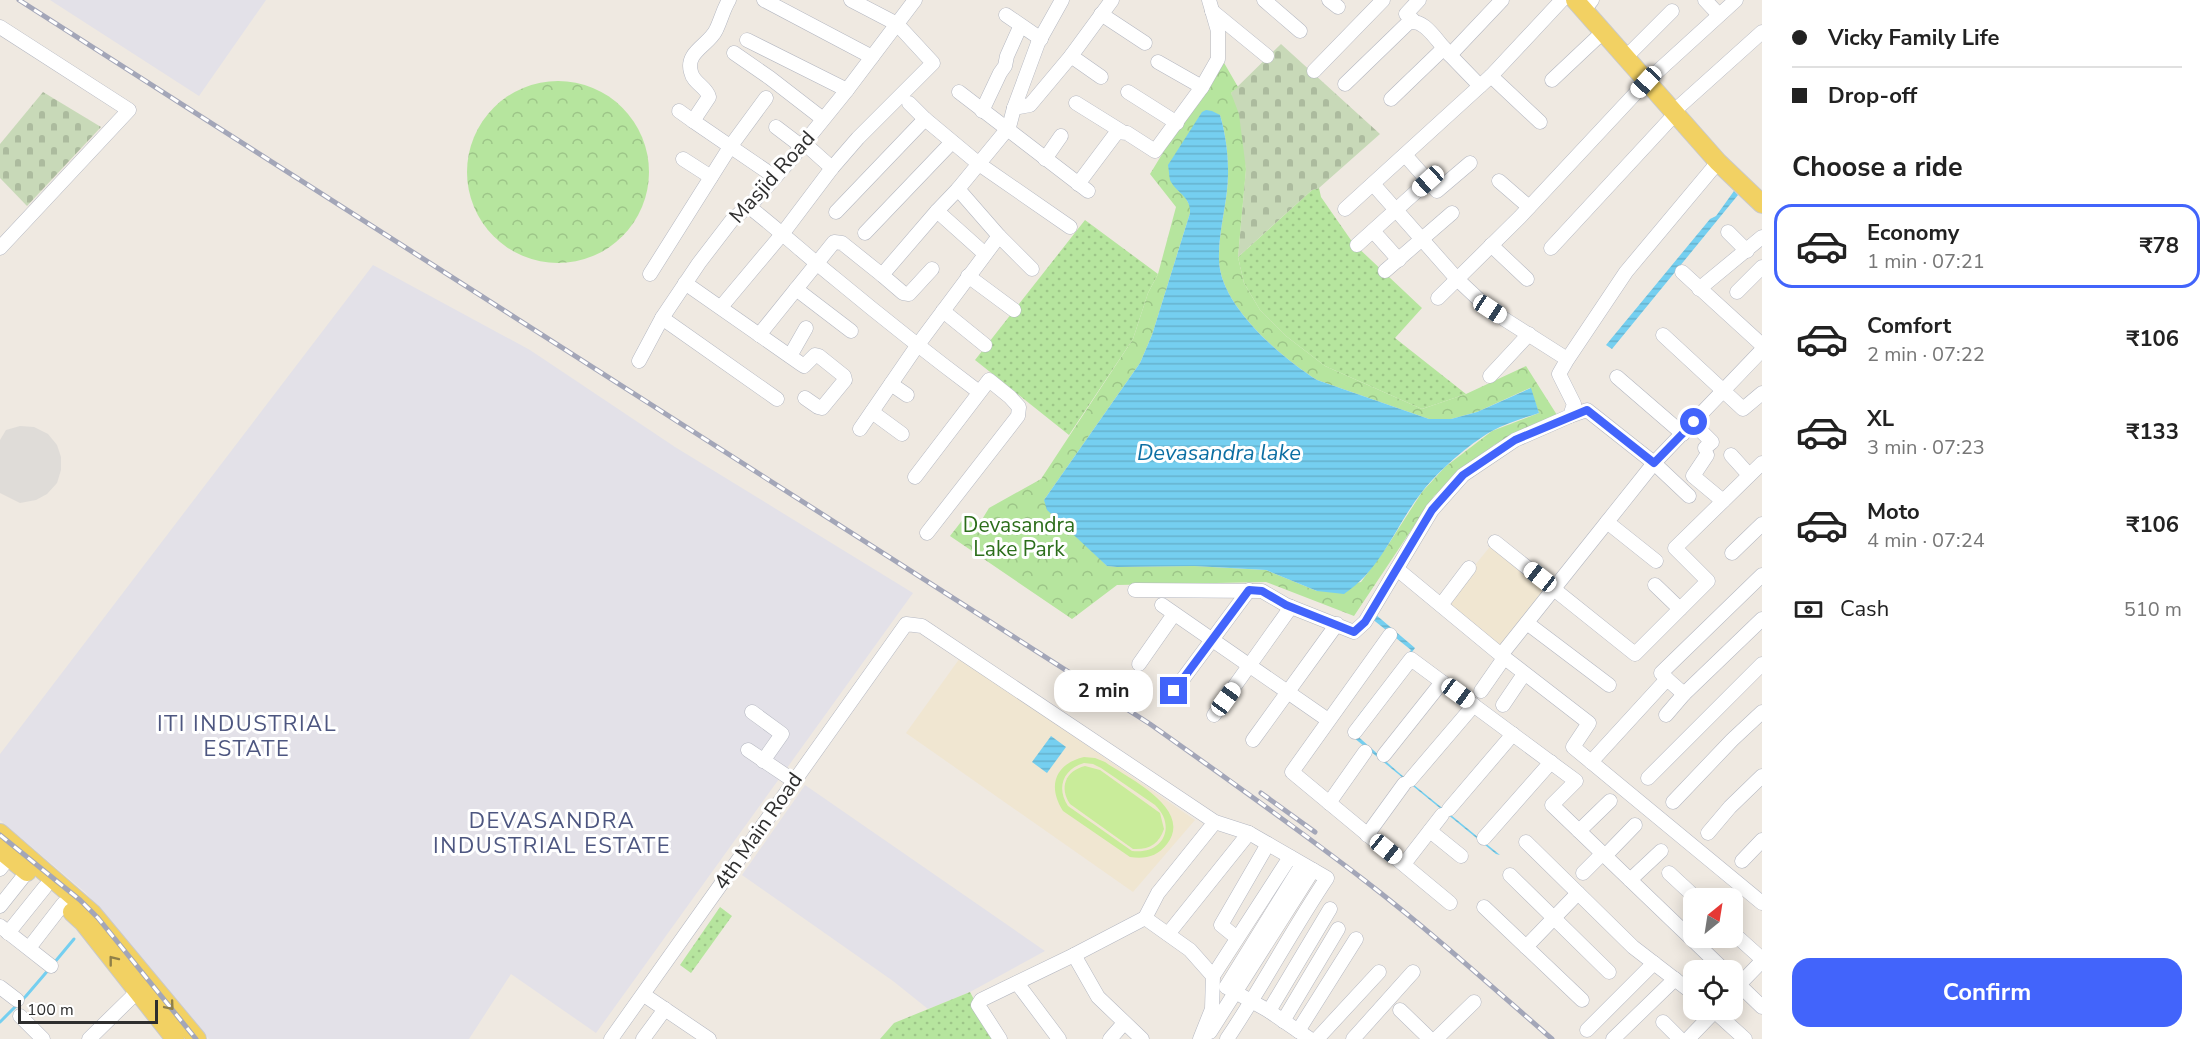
<!DOCTYPE html>
<html lang="en">
<head>
<meta charset="utf-8">
<style>
  :root { --surface:#fff; --page:#f2f2f2; --text:#222; --muted:#767676; --line:#e0e0e0; --accent:#4264fb }
  body { margin:0; font-family:"Nunito Sans",sans-serif; background:var(--page); color:var(--text); height:100vh; display:flex; flex-direction:column; font-size:22px; white-space:nowrap }
  * { box-sizing:border-box; margin:0 }
  p { font-size:20px; color:var(--muted) }
  .icon { flex:none; width:33px; height:33px; fill:none; stroke:currentColor; stroke-width:2; stroke-linecap:round; stroke-linejoin:round }
  .map { position:relative; flex:1; overflow:hidden }
  .details { display:flex; flex-direction:column; background:var(--surface); width:450px }
  .details>* { flex:none }
  .banner { display:grid; align-content:center; height:132px; padding:0 30px; background:var(--surface) }
  .needle { width:39px; rotate:30deg }
  .controls { position:absolute; left:1683px; top:888px; display:grid; gap:12px }
  .controls a { display:grid; place-items:center; width:60px; height:60px; border-radius:12px; background:var(--surface); box-shadow:0 3px 15px #0003; font-size:30px }
  .scale { position:absolute; left:18px; bottom:15px; width:140px; box-sizing:border-box; padding-left:6px; border:3px solid #2e2e2e; border-top:0; font-size:16px; line-height:21px; white-space:nowrap; color:#2e2e2e; -webkit-text-stroke:4px #fff; paint-order:stroke }
  .end { position:absolute; width:27px; height:27px; margin:-14px; border:8px solid #4264fb; background:#fff; box-shadow:0 0 0 3px #fff }
  .from { border-radius:50% }
  .bubble { position:absolute; height:42px; border-radius:18px; background:var(--surface); box-shadow:0 3px 15px #0003; font-size:20px; font-weight:700; line-height:42px; text-align:center }
  .car { position:absolute; width:18px; height:36px; margin:-18px -9px; border-radius:8px; box-shadow:0 0 4px 2px #0007; background:linear-gradient(#fff 24%,#345 0 40%,#fff 0 76%,#345 0 86%,#fff 0) }
  .banner b { display:flex; align-items:center; gap:21px; height:57px; font-size:22px }
  .banner b+b { border-top:2px solid var(--line) }
  .banner i { width:15px; height:15px; background:var(--text) }
  ul { padding:0; list-style:none }
  li { display:flex; align-items:center; gap:18px; height:84px; margin:0 12px 9px; padding:0 18px; border:3px solid transparent; border-radius:18px }
  li div { flex:1 }
  li b { display:block; font-size:22px }
  li em { font-style:normal; font-weight:700 }
  li.active { border-color:var(--accent) }
  li>.icon { width:54px; height:54px; stroke-width:1.5 }
  h2 { padding:0 30px; font-size:27px; line-height:72px }
  .pay { display:flex; align-items:center; gap:15px; height:66px; padding:0 30px; font-size:22px }
  .pay p { margin-inline-start:auto }
  .cta { display:flex; gap:12px; margin-top:auto; padding:12px 30px }
  .cta a { flex:1; height:69px; border-radius:18px; background:var(--accent); color:#fff; font-size:24px; font-weight:700; line-height:69px; text-align:center }
  main { display:flex; flex:1; min-height:0 }
  .map>svg:first-child { display:block }
  .industrial { fill:#e3e1e8 }
  .education { fill:#f0e6d1 }
  .grass { fill:url(#grass-dots) }
  .cemetery { fill:url(#cemetery-stones) }
  .park { fill:url(#park-crowns); fill-rule:evenodd }
  .pitch { fill:#c9ec9a; fill-rule:evenodd }
  .plaza { fill:#dfdcd8 }
  .water { fill:url(#water-rules) }
  .lines { fill:none; stroke-linecap:round; stroke-linejoin:round }
  .stream { stroke:#75cff0; stroke-width:3 }
  .minor-casing { stroke:#b4b7c1; stroke-width:15 }
  .major-casing { stroke:#c9c9c9; stroke-width:20 }
  .minor { stroke:#fff; stroke-width:14 }
  .major { stroke:#f2d163; stroke-width:18 }
  .rail-casing { stroke:#a3a6b8; stroke-width:5 }
  .rail { stroke:#fff; stroke-width:3; stroke-dasharray:9; stroke-linecap:butt }
  .oneway { stroke:#908048 }
  .route { stroke:#4264fb; stroke-width:8 }
  .labels { text-anchor:middle; stroke-width:6; stroke-linejoin:round; paint-order:stroke }
  .street-label { font-size:21px; fill:#2e2e2e; stroke:#fff }
  .park-label { font-size:21px; fill:#2c6e1b; stroke:#fff }
  .water-label { font-size:22px; font-style:italic; fill:#0d6fa3; stroke:#fff }
  .neighbourhood-label { font-size:22px; letter-spacing:1.5px; fill:#4d5680; stroke:#fff }
</style>
</head>
<body>
<main>
<div class="map">
<svg width="1762" height="1039" viewBox="0 0 1762 1039">
  <defs>
    <pattern id="grass-dots" width="8" height="8" patternUnits="userSpaceOnUse" patternTransform="scale(1.5)"><rect width="8" height="8" fill="#b6e59e"/><path d="M2 2h.1M6 6h.1" fill="none" stroke="#9dc588" stroke-width="1.8" stroke-linecap="round"/></pattern>
    <pattern id="cemetery-stones" width="16" height="16" patternUnits="userSpaceOnUse" patternTransform="scale(1.5)"><rect width="16" height="16" fill="#c8d9b8"/><path d="M2 7V4a2 2 0 0 1 4 0v3zM10 15v-3a2 2 0 0 1 4 0v3z" fill="#acbb9e"/></pattern>
    <pattern id="park-crowns" width="20" height="18" patternUnits="userSpaceOnUse" patternTransform="scale(1.5)"><rect width="20" height="18" fill="#b6e59e"/><path d="M2 6a3 3 0 1 1 6 0M12 15a3 3 0 1 1 6 0" fill="none" stroke="#9dc588"/></pattern>
    <pattern id="water-rules" width="6" height="5" patternUnits="userSpaceOnUse" patternTransform="scale(1.5)"><rect width="6" height="5" fill="#75cff0"/><path d="M0 2.5h6" fill="none" stroke="#66b2ce"/></pattern>
  </defs>
  <rect width="100%" height="100%" fill="#efe9e1"/>
  <g class="industrial">
    <path d="M50,0H266L199,96Z"/>
    <path d="M373,265L530,350L675,447L913,593L596,1033L511,974L469,1039H209L86,893L0,820V754Z"/>
    <path d="M805,785L1045,951L970,992L928,1009L893,981L742,875Z"/>
  </g>
  <g class="education">
    <path d="M1493,543L1550,590L1501,649L1444,603Z"/>
    <path d="M960,658L1195,820L1133,892L906,733Z"/>
  </g>
  <g class="grass">
    <path d="M1319,188L1321,197L1353,243L1422,308L1395,338L1466,394L1422,409L1325,366L1286,336L1260,310L1244,283L1238,257L1312,190Z"/>
    <path d="M1085,220L1158,274L1148,293L1133,339L1069,435L975,360Z"/>
    <path d="M720,907L732,916L691,973L680,965Z"/>
    <path d="M970,992L995,1039H880L894,1023Z"/>
  </g>
  <g class="cemetery">
    <path d="M1281,44L1380,134L1319,188L1312,190L1238,257L1246,169L1231,93Z"/>
    <path d="M43,92L101,127L27,206L0,178V144Z"/>
  </g>
  <g class="park">
    <path d="M1223,61L1238,87L1231,93L1239,114L1246,169L1238,257L1244,283L1260,310L1286,336L1325,366L1422,409L1466,394L1526,366L1557,415L1494,445L1434,496L1354,616L1266,582L1117,585L1072,619L950,536L964,518L978,526L989,508L1041,479L1133,339L1148,293L1158,274L1176,207L1150,174L1212,72ZM1220,115C1225,131 1228,152 1228,169C1229,199 1218,230 1219,260C1220,306 1281,357 1317,380L1429,419H1451L1477,412L1530,388L1539,413L1492,431L1445,467L1422,492L1388,545L1361,582L1317,591L1266,570L1194,566L1117,567L1107,566L1044,500L1140,363L1152,335L1190,213V206L1184,195Z"/>
    <circle cx="558" cy="172" r="91"/>
  </g>
  <g class="pitch">
    <path d="M1084,757L1095,758L1105,762C1128,778 1194,809 1167,844C1157,857 1145,859 1130,857L1063,811C1047,786 1055,764 1084,757ZM1084,763L1093,764L1101,768L1155,805C1177,826 1163,855 1132,851L1068,806C1056,788 1063,769 1084,763Z"/>
    <path d="M1085,766L1100,770L1160,813L1164,829C1159,844 1149,850 1133,849L1070,804C1059,788 1065,771 1085,766Z"/>
  </g>
  <path class="plaza" d="M20,426L34,427L48,434L57,445L61,457V470L57,483L47,494L36,500L20,503L0,493V440L6,430Z"/>
  <g class="water">
    <path d="M1206,110L1212,111L1220,115C1225,131 1228,152 1228,169C1229,199 1218,230 1219,260C1220,306 1281,357 1317,380L1429,419H1451L1477,412L1531,388L1539,413C1524,418 1506,423 1492,431C1469,444 1438,471 1422,492C1395,526 1382,569 1344,594L1317,591L1266,570L1194,566L1117,567L1107,566L1047,510L1044,500L1140,363L1152,335L1190,213C1191,196 1176,193 1170,180C1169,176 1169,170 1168,165L1202,112Z"/>
    <path d="M1734,191L1738,195L1612,349L1606,345L1710,219L1716,216Z"/>
    <path d="M1375,614L1415,648L1353,732L1398,772L1500,855L1496,854L1348,733L1359,719L1358,716L1411,650L1371,618Z"/>
    <path d="M1051,736L1066,747L1047,773L1032,762Z"/>
  </g>
  <g class="lines">
    <g class="stream">
      <path d="M54,963L74,939"/>
      <path d="M0,1022L26,996L50,968"/>
    </g>
    <defs>
      <g id="minor">
        <path d="M729,0C723,10 721,20 716,30C709,45 685,52 691,72C693,83 707,87 709,97L693,121L775,177"/>
        <path d="M764,0L872,57"/>
        <path d="M1264,0L1300,31"/>
        <path d="M1329,0L1338,7"/>
        <path d="M1705,0L1719,15"/>
        <path d="M1584,10L1592,0"/>
        <path d="M1212,11L1267,56"/>
        <path d="M1101,14L1145,43"/>
        <path d="M1006,15L1041,39"/>
        <path d="M1413,20L1406,14L1419,0"/>
        <path d="M0,27L129,110L0,248"/>
        <path d="M747,40L847,90"/>
        <path d="M734,53L770,78L823,119"/>
        <path d="M1450,55L1480,86"/>
        <path d="M1071,56L1101,77"/>
        <path d="M1625,58L1672,11"/>
        <path d="M1158,62L1202,87"/>
        <path d="M1314,71L1383,0"/>
        <path d="M1491,76L1540,122"/>
        <path d="M1552,80L1603,32"/>
        <path d="M1345,84L1408,23C1422,17 1435,38 1444,48"/>
        <path d="M959,92L1088,191"/>
        <path d="M1128,92L1177,123"/>
        <path d="M1391,99L1444,48L1450,55L1502,0"/>
        <path d="M909,103L925,119"/>
        <path d="M1076,103L1121,131"/>
        <path d="M1014,108L1030,105L1071,56L1112,0"/>
        <path d="M679,111L693,121"/>
        <path d="M982,111L1000,73L1005,66L1007,56L1020,27"/>
        <path d="M1673,112L1762,32"/>
        <path d="M776,127L801,146"/>
        <path d="M804,143L832,168"/>
        <path d="M1405,155L1437,191L1470,163"/>
        <path d="M683,159L711,177"/>
        <path d="M1045,159L1061,136"/>
        <path d="M1499,181L1529,207"/>
        <path d="M1078,184L1117,132L1127,133L1155,151L1202,87L1218,59V31L1209,0"/>
        <path d="M1373,184L1457,279L1490,310L1567,359"/>
        <path d="M748,206C779,230 807,256 837,280C884,319 931,356 979,392"/>
        <path d="M1345,209L1491,76L1562,0"/>
        <path d="M937,211L958,189"/>
        <path d="M836,212L925,119L979,164L1070,227"/>
        <path d="M1373,231L1399,260"/>
        <path d="M1728,232L1747,251"/>
        <path d="M865,233L952,142"/>
        <path d="M999,236L1032,269"/>
        <path d="M1357,245L1428,181"/>
        <path d="M1491,245L1527,279"/>
        <path d="M1551,248L1675,114"/>
        <path d="M1385,271L1452,213"/>
        <path d="M1682,272L1762,345"/>
        <path d="M650,274L730,147L766,98"/>
        <path d="M882,275L903,293L909,294L932,269"/>
        <path d="M968,276L1014,310"/>
        <path d="M685,283L801,364L804,366L815,355L819,356L844,376L845,380L822,408L818,407L805,398"/>
        <path d="M796,289L851,331"/>
        <path d="M1699,289L1762,237"/>
        <path d="M1737,292L1762,267"/>
        <path d="M1438,298L1520,217L1646,82L1736,0"/>
        <path d="M721,307L783,233L832,168L858,138L933,63L897,24L851,0"/>
        <path d="M943,311L985,345"/>
        <path d="M662,318L777,399"/>
        <path d="M759,335L834,242L842,243L882,275L937,211L985,254"/>
        <path d="M1663,335L1743,409L1762,393"/>
        <path d="M790,356L806,328"/>
        <path d="M639,361L662,318L699,263L732,220L755,200L792,158L847,90L915,0"/>
        <path d="M1490,376L1529,334"/>
        <path d="M1617,377L1683,434"/>
        <path d="M891,384L907,395"/>
        <path d="M872,412L902,434"/>
        <path d="M1570,416L1587,410L1654,463L1689,496"/>
        <path d="M1693,423L1712,442L1705,448"/>
        <path d="M860,429L917,346L999,236L958,189L1009,127L1014,108L1038,43L1062,0"/>
        <path d="M1707,455L1693,476L1723,501"/>
        <path d="M1731,455L1749,475"/>
        <path d="M915,477L989,380L1010,397L1019,407L1018,416L927,533"/>
        <path d="M1495,542L1635,654L1708,581L1675,548L1762,463"/>
        <path d="M1732,553L1762,524"/>
        <path d="M1656,561L1607,522L1654,463L1762,350"/>
        <path d="M1397,569L1501,655L1589,723L1573,747L1762,903"/>
        <path d="M1655,585L1680,609"/>
        <path d="M1135,590L1262,591L1286,605L1354,632L1365,622L1432,510L1463,475L1515,440L1570,416L1574,404L1559,374L1567,360L1626,272L1718,162"/>
        <path d="M1162,605L1328,720"/>
        <path d="M1441,605L1469,568"/>
        <path d="M1527,623L1609,685"/>
        <path d="M1390,635L1292,772L1450,903"/>
        <path d="M1501,655L1607,522"/>
        <path d="M1139,664L1174,614"/>
        <path d="M1667,679L1661,673L1762,575"/>
        <path d="M1174,691L1249,590"/>
        <path d="M1481,691L1504,658"/>
        <path d="M1503,705L1524,674"/>
        <path d="M752,712L782,734L763,761"/>
        <path d="M1214,715L1291,607"/>
        <path d="M1666,715L1684,694"/>
        <path d="M1355,732L1411,659L1576,781L1552,805L1724,970"/>
        <path d="M1253,740L1337,624"/>
        <path d="M748,750L794,781"/>
        <path d="M1384,755L1442,682"/>
        <path d="M1591,762L1667,679L1684,694L1762,619"/>
        <path d="M1648,778L1762,664"/>
        <path d="M1410,780L1474,705"/>
        <path d="M1673,802L1732,740L1762,712"/>
        <path d="M1329,803L1365,752"/>
        <path d="M1449,809L1513,734"/>
        <path d="M1430,831L1461,856"/>
        <path d="M1579,831L1610,801"/>
        <path d="M1708,833L1730,807L1762,776"/>
        <path d="M1367,835L1404,784"/>
        <path d="M1484,838L1551,762"/>
        <path d="M1526,842L1633,947L1694,994"/>
        <path d="M1605,856L1635,825"/>
        <path d="M1742,861L1762,840"/>
        <path d="M1404,864L1442,815"/>
        <path d="M1303,865L1298,871L1226,987L1269,1011L1310,1039"/>
        <path d="M0,869L9,857"/>
        <path d="M1583,873L1602,854"/>
        <path d="M1669,873L1696,898"/>
        <path d="M1510,875L1609,972"/>
        <path d="M1630,880L1661,851"/>
        <path d="M0,906L27,872"/>
        <path d="M1484,907L1582,1000"/>
        <path d="M0,926L51,966"/>
        <path d="M1732,932L1762,959"/>
        <path d="M8,933L45,887"/>
        <path d="M1168,934L1249,833"/>
        <path d="M1237,938L1221,925L1268,844"/>
        <path d="M1526,947L1578,893"/>
        <path d="M29,948L63,904"/>
        <path d="M1074,955L1098,997L1142,1039"/>
        <path d="M1213,976L1290,857"/>
        <path d="M1733,979L1762,1007"/>
        <path d="M1017,983L1059,1039"/>
        <path d="M0,987L17,1000"/>
        <path d="M1732,992L1762,961"/>
        <path d="M644,995L709,1039"/>
        <path d="M1400,1010L1430,1039"/>
        <path d="M1713,1010L1745,1039"/>
        <path d="M1269,1011L1330,909"/>
        <path d="M20,1016L43,1039"/>
        <path d="M1283,1021L1338,929"/>
        <path d="M1663,1022L1680,1039"/>
        <path d="M1587,1030L1654,963"/>
        <path d="M1298,1031L1356,939"/>
        <path d="M1206,1033L1210,1032L1313,870"/>
        <path d="M89,1039L137,992"/>
        <path d="M611,1039L906,624L922,626L1215,822L1249,833L1327,878C1292,930 1262,987 1227,1039"/>
        <path d="M643,1039L665,1009"/>
        <path d="M1000,1039L978,1005L981,1000L1074,955L1145,918"/>
        <path d="M1110,1039L1124,1023"/>
        <path d="M1200,1039L1212,1009L1213,976L1190,950L1145,918L1158,893L1215,822"/>
        <path d="M1317,1039L1379,972"/>
        <path d="M1353,1039L1413,972"/>
        <path d="M1436,1039L1474,1002"/>
        <path d="M1613,1039L1675,979"/>
        <path d="M1688,1039L1716,1010"/>
      </g>
      <g id="major">
        <path d="M1575,0L1718,162L1762,204"/>
        <path d="M0,833L92,913L197,1039"/>
        <path d="M0,850L27,872"/>
        <path d="M72,912L83,922L175,1039"/>
      </g>
    </defs>
    <use href="#minor" class="minor-casing"/>
    <use href="#major" class="major-casing"/>
    <use href="#minor" class="minor"/>
    <use href="#major" class="major"/>
    <defs>
      <g id="rail">
        <path d="M19,0L1150,724C1222,775 1294,826 1364,880C1429,930 1490,985 1552,1039"/>
        <path d="M1261,793L1315,832"/>
        <path d="M0,835L80,900L98,918L196,1039"/>
      </g>
    </defs>
    <use href="#rail" class="rail-casing"/>
    <use href="#rail" class="rail"/>
  </g>
  <defs><path id="oneway-chevron" d="M-2-3.5L2.5 0L-2 3.5" fill="none" stroke-width="1.6" stroke-linecap="round" stroke-linejoin="round" transform="scale(1.5)"/></defs>
  <g class="oneway">
    <use href="#oneway-chevron" transform="translate(113 960) rotate(-128)"/>
    <use href="#oneway-chevron" transform="translate(170 1006) rotate(50)"/>
  </g>
  <g class="lines">
    <path class="route" d="M1174,691L1249,590L1262,591L1286,605L1354,632L1365,622L1432,510L1463,475L1515,440L1587,410L1654,463L1694,422"/>
  </g>
  <g class="labels">
    <g class="street-label">
      <text transform="translate(772 177) rotate(-48)" y="7">Masjid Road</text>
      <text transform="translate(758 831) rotate(-55)" y="7">4th Main Road</text>
    </g>
    <g class="park-label">
      <text x="1019" y="532">Devasandra<tspan x="1019" dy="24">Lake Park</tspan></text>
    </g>
    <g class="water-label">
      <text x="1219" y="460">Devasandra lake</text>
    </g>
    <g class="neighbourhood-label">
      <text x="247" y="731">ITI INDUSTRIAL<tspan x="247" dy="25">ESTATE</tspan></text>
      <text x="552" y="828">DEVASANDRA<tspan x="552" dy="25">INDUSTRIAL ESTATE</tspan></text>
    </g>
  </g>
</svg>
<div class="controls">
<a><svg class="needle" viewBox="-14 -14 28 28"><path d="M0-13l5 13h-10z" fill="#e53935"/><path d="M0 13l5-13h-10z" fill="#767676"/></svg></a>
<a><svg class="icon" aria-label="locate" viewBox="0 0 24 24"><circle cx="12" cy="12" r="6"/><path d="M12 2v4M12 18v4M2 12h4M18 12h4"/></svg></a>
</div>
<div class="scale">100 m</div>
<i class="end from" style="left:1694px;top:422px"></i>
<i class="end" style="left:1174px;top:691px"></i>
<div class="bubble" style="left:1054px;top:670px;width:99px">2 min</div>
<i class="car" style="left:1646px;top:82px;rotate:223deg"></i>
<i class="car" style="left:1428px;top:181px;rotate:228deg"></i>
<i class="car" style="left:1490px;top:309px;rotate:123deg"></i>
<i class="car" style="left:1540px;top:577px;rotate:308deg"></i>
<i class="car" style="left:1458px;top:693px;rotate:126deg"></i>
<i class="car" style="left:1226px;top:699px;rotate:36deg"></i>
<i class="car" style="left:1386px;top:849px;rotate:129deg"></i>
</div>
<section class="details">
<div class="banner">
<b><i class="from"></i>Vicky Family Life</b>
<b><i></i>Drop-off</b>
</div>
<h2>Choose a ride</h2>
<ul>
<li class="active"><svg class="icon" aria-label="car" viewBox="0 0 24 24"><path d="M5 17H2v-5l4-1 3-4h7l3 4 3 1v5h-3M9 17h6M6 11h13"/><circle cx="7" cy="17" r="2"/><circle cx="17" cy="17" r="2"/></svg><div><b>Economy</b><p>1 min · 07:21</p></div><em>₹78</em></li>
<li><svg class="icon" aria-label="car" viewBox="0 0 24 24"><path d="M5 17H2v-5l4-1 3-4h7l3 4 3 1v5h-3M9 17h6M6 11h13"/><circle cx="7" cy="17" r="2"/><circle cx="17" cy="17" r="2"/></svg><div><b>Comfort</b><p>2 min · 07:22</p></div><em>₹106</em></li>
<li><svg class="icon" aria-label="car" viewBox="0 0 24 24"><path d="M5 17H2v-5l4-1 3-4h7l3 4 3 1v5h-3M9 17h6M6 11h13"/><circle cx="7" cy="17" r="2"/><circle cx="17" cy="17" r="2"/></svg><div><b>XL</b><p>3 min · 07:23</p></div><em>₹133</em></li>
<li><svg class="icon" aria-label="car" viewBox="0 0 24 24"><path d="M5 17H2v-5l4-1 3-4h7l3 4 3 1v5h-3M9 17h6M6 11h13"/><circle cx="7" cy="17" r="2"/><circle cx="17" cy="17" r="2"/></svg><div><b>Moto</b><p>4 min · 07:24</p></div><em>₹106</em></li>
</ul>
<div class="pay"><svg class="icon" aria-label="cash" viewBox="0 0 24 24"><path d="M3 7h18v10H3z"/><circle cx="12" cy="12" r="2"/></svg>Cash<p>510 m</p></div>
<div class="cta"><a>Confirm</a></div>
</section>
</main>
</body>
</html>
